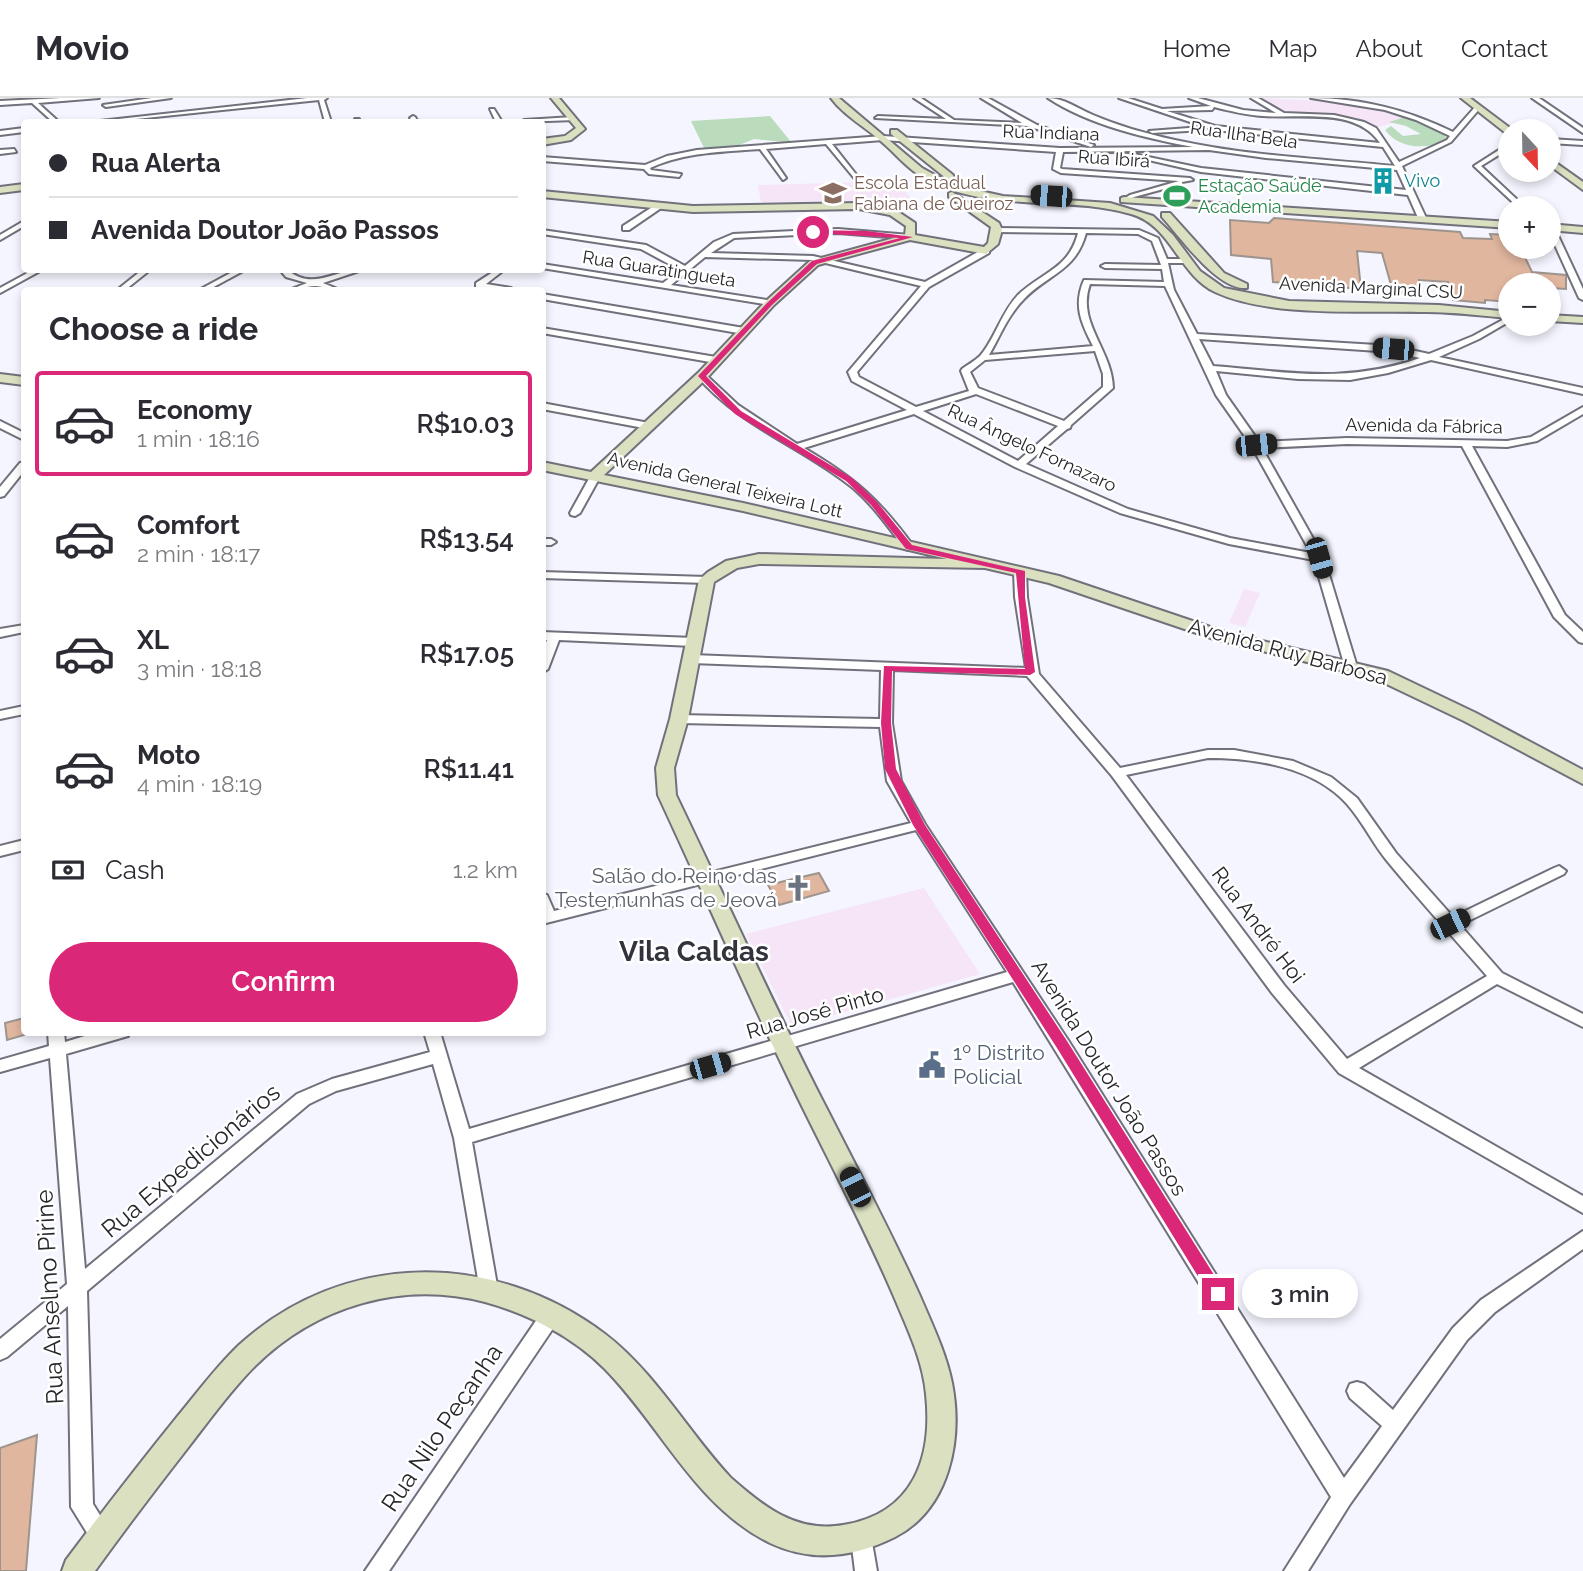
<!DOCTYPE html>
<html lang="en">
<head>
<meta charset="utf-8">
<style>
  :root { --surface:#fff; --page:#f7f7f7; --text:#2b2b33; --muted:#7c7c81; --line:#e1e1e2; --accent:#db2777 }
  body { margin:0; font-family:Raleway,sans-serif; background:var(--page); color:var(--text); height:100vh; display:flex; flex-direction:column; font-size:26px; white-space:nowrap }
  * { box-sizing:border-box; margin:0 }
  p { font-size:23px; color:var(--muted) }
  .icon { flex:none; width:38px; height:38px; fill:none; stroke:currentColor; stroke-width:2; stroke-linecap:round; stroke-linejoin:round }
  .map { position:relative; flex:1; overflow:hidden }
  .side { position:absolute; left:21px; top:189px; width:525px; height:749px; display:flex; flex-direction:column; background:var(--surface); border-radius:7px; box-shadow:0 4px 10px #0003 }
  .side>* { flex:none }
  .guide { position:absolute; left:21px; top:21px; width:525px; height:154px; border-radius:7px; box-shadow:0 4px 10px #0003; display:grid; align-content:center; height:154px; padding:0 28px; background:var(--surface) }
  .needle { width:46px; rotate:158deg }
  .controls { position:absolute; left:1498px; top:21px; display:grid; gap:14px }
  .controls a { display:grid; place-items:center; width:63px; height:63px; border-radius:50%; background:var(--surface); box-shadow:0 4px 10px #0003; font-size:35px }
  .end { position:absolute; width:32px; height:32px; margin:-16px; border:9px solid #db2777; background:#fff; box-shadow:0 0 0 4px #fff }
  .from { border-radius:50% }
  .bubble { position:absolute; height:49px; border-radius:24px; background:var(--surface); box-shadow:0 4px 10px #0003; font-size:23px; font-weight:600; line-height:49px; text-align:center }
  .car { position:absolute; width:21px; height:42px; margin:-21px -10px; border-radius:9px; box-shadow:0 0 5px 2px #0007; background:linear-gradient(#222 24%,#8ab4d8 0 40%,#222 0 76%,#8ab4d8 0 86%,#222 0) }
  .guide b { display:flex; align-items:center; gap:24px; height:66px; font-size:26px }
  .guide b+b { border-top:2px solid var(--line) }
  .guide i { width:18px; height:18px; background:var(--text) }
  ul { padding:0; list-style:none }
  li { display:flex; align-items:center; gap:21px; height:105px; margin:0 14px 10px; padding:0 14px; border:4px solid transparent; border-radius:7px }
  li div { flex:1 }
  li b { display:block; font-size:26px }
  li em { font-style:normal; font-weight:600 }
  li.active { border-color:var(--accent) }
  li>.icon { width:63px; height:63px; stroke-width:1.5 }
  h2 { padding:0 28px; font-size:32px; line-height:84px }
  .pay { display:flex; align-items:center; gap:18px; height:77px; padding:0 28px; font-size:26px }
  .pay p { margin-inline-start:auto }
  .cta { display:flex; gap:14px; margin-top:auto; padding:14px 28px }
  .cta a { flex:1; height:80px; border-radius:42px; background:var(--accent); color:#fff; font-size:28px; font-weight:600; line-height:80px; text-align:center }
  header { display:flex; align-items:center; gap:42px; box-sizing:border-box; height:98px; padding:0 35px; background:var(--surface); border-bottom:2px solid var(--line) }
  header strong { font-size:33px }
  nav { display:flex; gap:38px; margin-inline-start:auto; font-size:24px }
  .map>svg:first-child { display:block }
  .education { fill:#f6e5f7 }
  .green { fill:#badcbd }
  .building { fill:#e0b69f; stroke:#9e948e; stroke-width:2 }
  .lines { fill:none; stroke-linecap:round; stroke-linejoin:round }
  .street-casing { stroke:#70717b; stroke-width:4 }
  .secondary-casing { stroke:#70717b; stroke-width:4 }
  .street { fill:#fff; fill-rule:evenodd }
  .secondary { fill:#dae0c0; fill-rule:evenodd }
  .route { fill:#db2777 }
  .labels { text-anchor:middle; stroke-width:5; stroke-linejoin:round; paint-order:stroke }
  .far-street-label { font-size:18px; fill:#26272b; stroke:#fff }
  .far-culture-label { font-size:18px; fill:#0d838f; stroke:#fff; text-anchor:start }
  .far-education-label { font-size:18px; fill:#785e54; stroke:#fff; text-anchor:start }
  .far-leisure-label { font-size:18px; fill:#27864d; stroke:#fff; text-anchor:start }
  .street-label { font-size:21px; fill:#26272b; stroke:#fff }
  .worship-label { font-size:21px; fill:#5b616d; stroke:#fff; text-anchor:end }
  .service-label { font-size:21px; fill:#4e5e75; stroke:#fff; text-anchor:start }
  .near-street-label { font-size:24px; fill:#26272b; stroke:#fff }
  .district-label { font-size:28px; font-weight:bold; fill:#32333c; stroke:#fff }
</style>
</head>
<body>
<header>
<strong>Movio</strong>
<nav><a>Home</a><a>Map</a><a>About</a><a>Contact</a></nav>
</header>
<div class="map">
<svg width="1583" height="1473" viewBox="0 0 1583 1473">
  <rect width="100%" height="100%" fill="#f4f5fe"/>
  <g class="education">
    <path d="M1259,0L1346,4L1415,20L1377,29L1350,19L1287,16Z"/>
    <path d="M900,83L911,102L900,113L847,103L761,104L758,87Z"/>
    <path d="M1244,491L1260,495L1245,529L1229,525Z"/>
    <path d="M924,790L980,876L792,929L746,836Z"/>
  </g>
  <g class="green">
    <path d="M770,18L792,45L754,41L732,50L705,52L691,23Z"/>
    <path d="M1408,18L1444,35L1447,43C1426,51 1400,52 1385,32L1391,28L1403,38L1421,36L1406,28L1389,24Z"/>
  </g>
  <g class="building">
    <path d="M1274,120L1460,134L1463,140L1492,141L1490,136L1510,137V149H1520L1532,174L1566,177V191L1549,190V187H1510V204L1485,202V205L1453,202L1448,184L1419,182L1421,196L1393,194L1382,155L1357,153L1361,191L1273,184L1271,161L1231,157L1230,122L1269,125Z"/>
    <path d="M819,775L829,793L779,807L768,787Z"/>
    <path d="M24,920V937L7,942L5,925Z"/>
    <path d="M37,1337L26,1473H0V1350Z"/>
  </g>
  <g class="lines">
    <defs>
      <g id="street">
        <path d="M61,0H99L38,5L59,24H53L32,5L0,7V3Z"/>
        <path d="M152,0H171L106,9L103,7Z"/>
        <path d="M307,0H327L324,2L331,24H325L319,2L107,24H91Z"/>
        <path d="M914,0H921L954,22L1022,25L981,0H988L1037,27L1094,47L1091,49L1028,28L875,20L878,18L946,21Z"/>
        <path d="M1048,0C1064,0 1078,11 1093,17C1119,28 1147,36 1175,42C1247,58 1322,61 1395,68L1383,49L1214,32L1119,0H1128L1162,11L1211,8L1189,0H1198L1243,12L1276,15L1251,0H1258L1284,15L1334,17L1364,24L1376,30L1399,64L1447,42L1450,38L1416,22L1385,12L1311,0C1361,0 1408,12 1453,34L1476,8L1481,9L1451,44L1402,68L1427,122L1423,124L1419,122L1408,97L1201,74L1131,58L1134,56L1201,70L1406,92L1397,72L1266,60L1209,52L1063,54L1060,70L1062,71L1190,80L1193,82L1182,84V86L1134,99L1126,104L1122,102L1130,97L1179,83L1061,75L1053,71L1056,54L883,42L832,46L858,79L855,81L826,46L766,51L786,80L783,82L760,51C722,54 685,54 650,70L651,72L681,76L679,79L649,76L644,71L542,63V59L645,67L667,58L697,52L883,38L1060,50L1193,49C1145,40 1089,27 1048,0ZM1214,9C1230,13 1246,17 1263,18C1300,21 1356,9 1380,45L1215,28L1167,13L1212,12Z"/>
        <path d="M1532,0H1539L1583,30V35Z"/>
        <path d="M490,11H494L502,24H496Z"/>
        <path d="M413,18L415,19L418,24H412L410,20Z"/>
        <path d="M573,19L575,22L521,24L524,22Z"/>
        <path d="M355,21H359L360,24H354Z"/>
        <path d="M1202,29L1204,32L1152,35L1149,33Z"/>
        <path d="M24,30V34L0,37V33Z"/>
        <path d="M1549,41L1583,43V47L1549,45Z"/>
        <path d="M1510,45V50L1481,68L1526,110H1519L1474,68Z"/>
        <path d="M14,51L16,54L0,56V52Z"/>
        <path d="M657,106L664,108L629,132H623V128Z"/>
        <path d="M24,123V128L0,142V137Z"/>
        <path d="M1549,127L1554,129L1583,191V202L1579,200L1549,134Z"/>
        <path d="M994,130L1139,132L1158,140L1167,161H1185L1189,163L1185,165H1168L1174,192L1197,236L1393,248L1429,256L1473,238L1510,218V223L1479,241L1439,259L1583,290V296L1431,262L1388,275L1350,282L1298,281L1216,273L1226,297L1259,344L1347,340L1507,343L1531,339L1583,309V316L1537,343L1507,349L1472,348L1565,517L1583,534V545L1579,544L1554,519L1462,348L1347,346L1262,350L1324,460L1357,569L1351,573L1345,569L1314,462L1229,446L1120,415L1015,369L914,316L804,350C855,380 879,401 914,449L909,452L905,451C889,430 874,408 853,390C803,349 740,329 697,278L705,276L738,307L797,346L907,312L852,283L848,274L921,188L813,162L705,159L671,187L773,203L774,205L770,207L542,170V166L663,185L680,172L641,151L542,136V132L646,147L685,168L714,144L733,136L838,131L910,137H913V141L838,135L734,140L711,155L813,158L925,184L983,151H989V155L929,189L857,274L859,279L916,309L969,293L961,273L962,271C967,267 975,263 980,258C995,241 1001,215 1018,197C1042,174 1069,171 1078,135L997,134H994ZM1086,135L1138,136L1152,143L1161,167L1105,166L1101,168L1105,170L1162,171L1164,184L1084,182C1073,207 1081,225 1093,248L989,257C1000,238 1008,217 1024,201C1048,176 1076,173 1086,135ZM1090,186L1165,188L1216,297L1251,347L1311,455L1230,440L1128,411L1026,366L1067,331L1070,330L1071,327L1113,290C1112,251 1076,225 1090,186ZM1199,241L1393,254L1420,260C1345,286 1290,274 1213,268ZM1095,253L1103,276V289L1064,323L978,290L970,274L985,262ZM976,296L1058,328L1018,363L923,313Z"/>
        <path d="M33,172H42L0,195V190Z"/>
        <path d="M142,172H150L125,192H117Z"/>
        <path d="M236,172H245L208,192H199Z"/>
        <path d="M280,172H288C313,194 336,170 362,172L323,185L340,192C331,192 323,188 315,188C306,188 298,192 289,192L307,185L286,179Z"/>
        <path d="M496,172H504L486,186L511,190L512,192L476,189V185Z"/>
        <path d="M542,196L744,230L748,233L744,236L542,201Z"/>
        <path d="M542,230L716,259L720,262L716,265L542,235Z"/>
        <path d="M542,305L649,325L654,328L649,331L542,311Z"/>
        <path d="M0,323L24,335V342L0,330Z"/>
        <path d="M24,364V373L4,398L0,399V389L20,365Z"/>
        <path d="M596,374L601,377L580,415L575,418L571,417L570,415L591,377Z"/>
        <path d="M542,441H551L556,444L551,447H542Z"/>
        <path d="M1020,470L1026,473L1027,499L1039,576L1120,670L1208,652H1234L1293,663L1331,679L1357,700L1396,755L1453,819L1554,770L1559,768L1566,773L1564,776L1460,827L1502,875L1583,916V929L1497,886L1359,970L1583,1098V1115L1339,975L1272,895L1112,678L1027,578L893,572L892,625L901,683L925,726L1068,942L1344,1380L1382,1328L1350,1300L1347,1293L1350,1286L1357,1284L1364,1286L1393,1312L1453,1230L1481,1202L1583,1133V1151L1495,1214L1467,1242L1350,1406L1308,1473H1284L1331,1399L1013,884L472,1044L498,1193L496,1199L489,1201L482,1199L480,1193L454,1040L433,966L336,993L309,1006L87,1193L93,1406L113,1438L110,1446L102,1449L94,1446L71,1409L68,1208L7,1259L0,1262V1241L67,1186L50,960L0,974V962L49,948L48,934H64L65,944L98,934H130L128,938L66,956L85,1171L297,996L332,981L430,954L424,934H440L469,1031L1007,874L916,732L542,826V796L547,797L554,813L911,725L887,683L880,629L679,625L673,621L679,617L880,621L881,572L692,565L686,561L692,557L1026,570L1015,499L1014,473ZM1208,660C1256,660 1314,669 1347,706C1363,724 1373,746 1388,764C1420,803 1454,840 1487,878L1347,961L1284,887L1126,677Z"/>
        <path d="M542,474L707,479L713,482L707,485L542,480Z"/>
        <path d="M24,527V534L0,539V531Z"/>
        <path d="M542,534L693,540L699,544L693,548L559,542L548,571L542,575V554L547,542H542Z"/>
        <path d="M24,608V616L0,621V613Z"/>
        <path d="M24,742V752L0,758V748Z"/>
        <path d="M551,1208L558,1211L561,1217L558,1223L389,1473H365L544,1211Z"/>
        <path d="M862,1430L870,1433L877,1473H855L851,1441L854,1433Z"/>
      </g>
      <g id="secondary">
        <path d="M551,0H559L585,31L571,42L542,47V41L565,38L576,30Z"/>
        <path d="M831,0H839L922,70L953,87L1003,98L1110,105L1153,118L1173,137L1200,173L1224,190L1289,203L1439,207L1510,214V220C1482,218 1454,214 1426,214C1364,212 1271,220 1215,194C1179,177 1171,127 1131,116C1061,96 984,117 919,77C905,68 895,55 883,45C866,29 845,19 831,0Z"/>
        <path d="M1461,0H1470L1514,33L1507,36Z"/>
        <path d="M891,32H897L953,77V81H947L891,36Z"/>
        <path d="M1549,60L1583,84V92L1549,67Z"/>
        <path d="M24,86V92L0,95V89Z"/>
        <path d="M542,93L693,108L859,105L897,113L915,125V137L984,149L988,145L991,129L949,99V95L952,94L999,125L1002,132L998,146L986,156L910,142L818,167L774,207L706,281L604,377L743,405L1059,478L1225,534L1388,573L1476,615L1583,672V686L1464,623L1376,581L1214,541L1049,485L985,470L759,466L737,470L714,484L688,621L674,670L676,697C727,803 775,911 829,1015C860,1076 892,1136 920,1198C932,1226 946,1255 952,1285C963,1341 950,1411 895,1439C855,1459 812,1465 770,1445C696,1409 661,1328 605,1271C573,1239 529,1216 485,1204C402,1182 316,1208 255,1268C231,1292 211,1320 190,1347C158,1388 126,1430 95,1473H62L66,1462C102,1414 139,1366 177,1319C197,1295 216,1269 239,1247C344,1152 494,1152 605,1236C655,1274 688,1334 731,1380C764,1409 796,1435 843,1427C913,1416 933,1360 926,1296C923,1263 908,1232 895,1201C866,1133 831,1067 798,1000C749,900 705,798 658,697L656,670L670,621L699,482L708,474L726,463L759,456L947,461L743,413L542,372V364L591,374L698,275L766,203L810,163L905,137L906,128L890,117L859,111L693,114L542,99Z"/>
        <path d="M1124,99L1510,124V130L1121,104V100Z"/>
        <path d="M1162,115H1170L1224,175L1247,186V190C1218,193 1181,140 1162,119Z"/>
        <path d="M1549,126L1583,129V135L1549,132Z"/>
        <path d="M1549,217L1583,219V225L1549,223Z"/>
        <path d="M0,276L24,279V287L0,284Z"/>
      </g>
    </defs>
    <use href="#street" class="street-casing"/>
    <use href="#secondary" class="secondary-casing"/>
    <use href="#street" class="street"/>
    <use href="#secondary" class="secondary"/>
  </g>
  <path class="route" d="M811,132L867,133L913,139L817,166L772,207L706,278L741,313L852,380L877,404L912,447L1025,473V499L1035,574L1030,577L892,573L891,625L896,671L925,727L1067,943L1223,1191L1225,1196L1223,1201H1212L1057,950L913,727L885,671L881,625L884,568L1025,571L1016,475L906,451L871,407L846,383L735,316L698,278L768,204L812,163L900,140L813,135Z"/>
  <defs>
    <symbol id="building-bare" viewBox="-9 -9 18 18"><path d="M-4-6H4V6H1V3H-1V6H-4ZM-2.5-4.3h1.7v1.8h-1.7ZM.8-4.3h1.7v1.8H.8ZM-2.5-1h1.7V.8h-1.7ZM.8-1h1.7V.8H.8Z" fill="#0f9aa8" stroke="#fff" stroke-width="2.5" paint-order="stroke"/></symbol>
    <symbol id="school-bare" viewBox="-9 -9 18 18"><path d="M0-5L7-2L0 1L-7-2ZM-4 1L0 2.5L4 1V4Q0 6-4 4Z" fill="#8d6e63" stroke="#fff" stroke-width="2.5" paint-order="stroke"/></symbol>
    <symbol id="stadium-bare" viewBox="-9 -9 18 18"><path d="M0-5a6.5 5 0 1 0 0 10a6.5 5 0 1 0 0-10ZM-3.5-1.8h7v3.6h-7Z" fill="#2e9e5b" stroke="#fff" stroke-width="2.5" paint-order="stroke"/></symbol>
    <symbol id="church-bare" viewBox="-9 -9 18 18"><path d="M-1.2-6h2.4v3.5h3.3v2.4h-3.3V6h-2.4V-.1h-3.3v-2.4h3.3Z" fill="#6b7280" stroke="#fff" stroke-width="2.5" paint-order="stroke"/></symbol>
    <symbol id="civic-bare" viewBox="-9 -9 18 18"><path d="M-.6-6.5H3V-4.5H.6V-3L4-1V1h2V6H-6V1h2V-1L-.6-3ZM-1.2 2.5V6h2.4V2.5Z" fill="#5c6f8a" stroke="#fff" stroke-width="2.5" paint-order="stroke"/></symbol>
  </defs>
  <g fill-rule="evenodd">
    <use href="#building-bare" x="1364" y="64" width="38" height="38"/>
    <use href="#school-bare" x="814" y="76" width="38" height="38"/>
    <use href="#stadium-bare" x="1158" y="79" width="38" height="38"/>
    <use href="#church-bare" x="779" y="771" width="38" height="38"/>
    <use href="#civic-bare" x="913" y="948" width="38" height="38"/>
  </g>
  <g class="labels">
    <g class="far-street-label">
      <text transform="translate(1051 35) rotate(2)" y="6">Rua Indiana</text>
      <text transform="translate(1244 37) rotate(8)" y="6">Rua Ilha Bela</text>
      <text transform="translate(1114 61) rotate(4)" y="6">Rua Ibirá</text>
      <text transform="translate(659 171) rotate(9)" y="6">Rua Guaratingueta</text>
      <text transform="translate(1371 190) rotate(3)" y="6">Avenida Marginal CSU</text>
      <text transform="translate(1424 328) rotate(1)" y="6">Avenida da Fábrica</text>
      <text transform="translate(1032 350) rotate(25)" y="6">Rua Ângelo Fornazaro</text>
      <text transform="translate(725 387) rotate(13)" y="6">Avenida General Teixeira Lott</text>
    </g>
    <g class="far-culture-label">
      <text x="1404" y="89">Vivo</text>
    </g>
    <g class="far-education-label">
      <text x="854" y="91">Escola Estadual<tspan x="854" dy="21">Fabiana de Queiroz</tspan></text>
    </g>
    <g class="far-leisure-label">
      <text x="1198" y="94">Estação Saúde<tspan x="1198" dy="21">Academia</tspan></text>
    </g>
    <g class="street-label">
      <text transform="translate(1288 554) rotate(15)" y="7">Avenida Ruy Barbosa</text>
      <text transform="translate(1258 827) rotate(53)" y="7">Rua André Hoi</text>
      <text transform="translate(815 915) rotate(-16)" y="7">Rua José Pinto</text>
      <text transform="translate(1109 980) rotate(58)" y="7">Avenida Doutor João Passos</text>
    </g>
    <g class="worship-label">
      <text x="777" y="785">Salão do Reino das<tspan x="777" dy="24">Testemunhas de Jeová</tspan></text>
    </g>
    <g class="service-label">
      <text x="953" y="962">1º Distrito<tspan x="953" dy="24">Policial</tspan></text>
    </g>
    <g class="near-street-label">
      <text transform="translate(191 1063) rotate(-40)" y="8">Rua Expedicionários</text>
      <text transform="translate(50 1199) rotate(-93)" y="8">Rua Anselmo Pirine</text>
      <text transform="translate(442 1330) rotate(-56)" y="8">Rua Nilo Peçanha</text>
    </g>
    <g class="district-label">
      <text x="694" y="863">Vila Caldas</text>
    </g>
  </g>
</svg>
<div class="controls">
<a><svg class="needle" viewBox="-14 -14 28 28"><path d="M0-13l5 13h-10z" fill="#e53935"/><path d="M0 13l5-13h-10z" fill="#7c7c81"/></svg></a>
<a>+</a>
<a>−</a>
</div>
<i class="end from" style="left:813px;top:134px"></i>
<i class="end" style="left:1218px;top:1196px"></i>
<div class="bubble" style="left:1242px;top:1171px;width:116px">3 min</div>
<i class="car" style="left:1051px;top:98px;rotate:274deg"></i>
<i class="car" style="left:1393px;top:251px;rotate:275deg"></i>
<i class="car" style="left:1256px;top:347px;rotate:84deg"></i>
<i class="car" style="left:1319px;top:460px;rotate:164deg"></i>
<i class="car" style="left:1450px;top:826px;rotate:64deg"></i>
<i class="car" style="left:710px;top:968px;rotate:74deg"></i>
<i class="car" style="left:855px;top:1089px;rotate:333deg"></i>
<div class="guide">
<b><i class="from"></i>Rua Alerta</b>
<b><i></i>Avenida Doutor João Passos</b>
</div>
<section class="side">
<h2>Choose a ride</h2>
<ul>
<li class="active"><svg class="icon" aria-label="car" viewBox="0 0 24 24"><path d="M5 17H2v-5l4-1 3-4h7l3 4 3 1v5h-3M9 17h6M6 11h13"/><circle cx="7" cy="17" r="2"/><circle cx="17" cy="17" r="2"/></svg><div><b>Economy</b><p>1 min · 18:16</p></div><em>R$10.03</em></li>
<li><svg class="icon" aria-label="car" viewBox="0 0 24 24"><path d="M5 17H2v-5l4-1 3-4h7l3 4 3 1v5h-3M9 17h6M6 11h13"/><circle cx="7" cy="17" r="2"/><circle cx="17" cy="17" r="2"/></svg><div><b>Comfort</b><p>2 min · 18:17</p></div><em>R$13.54</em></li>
<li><svg class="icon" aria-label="car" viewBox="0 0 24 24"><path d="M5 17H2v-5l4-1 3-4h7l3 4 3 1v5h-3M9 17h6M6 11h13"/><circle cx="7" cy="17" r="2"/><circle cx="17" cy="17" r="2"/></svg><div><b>XL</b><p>3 min · 18:18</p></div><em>R$17.05</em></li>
<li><svg class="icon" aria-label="car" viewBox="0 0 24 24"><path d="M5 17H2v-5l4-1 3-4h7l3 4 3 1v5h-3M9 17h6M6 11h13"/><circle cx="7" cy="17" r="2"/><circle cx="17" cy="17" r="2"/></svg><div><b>Moto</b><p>4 min · 18:19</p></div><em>R$11.41</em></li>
</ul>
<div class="pay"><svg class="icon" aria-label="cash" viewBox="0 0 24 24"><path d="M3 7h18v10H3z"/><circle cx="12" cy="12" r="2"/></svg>Cash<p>1.2 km</p></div>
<div class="cta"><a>Confirm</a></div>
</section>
</div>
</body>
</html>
